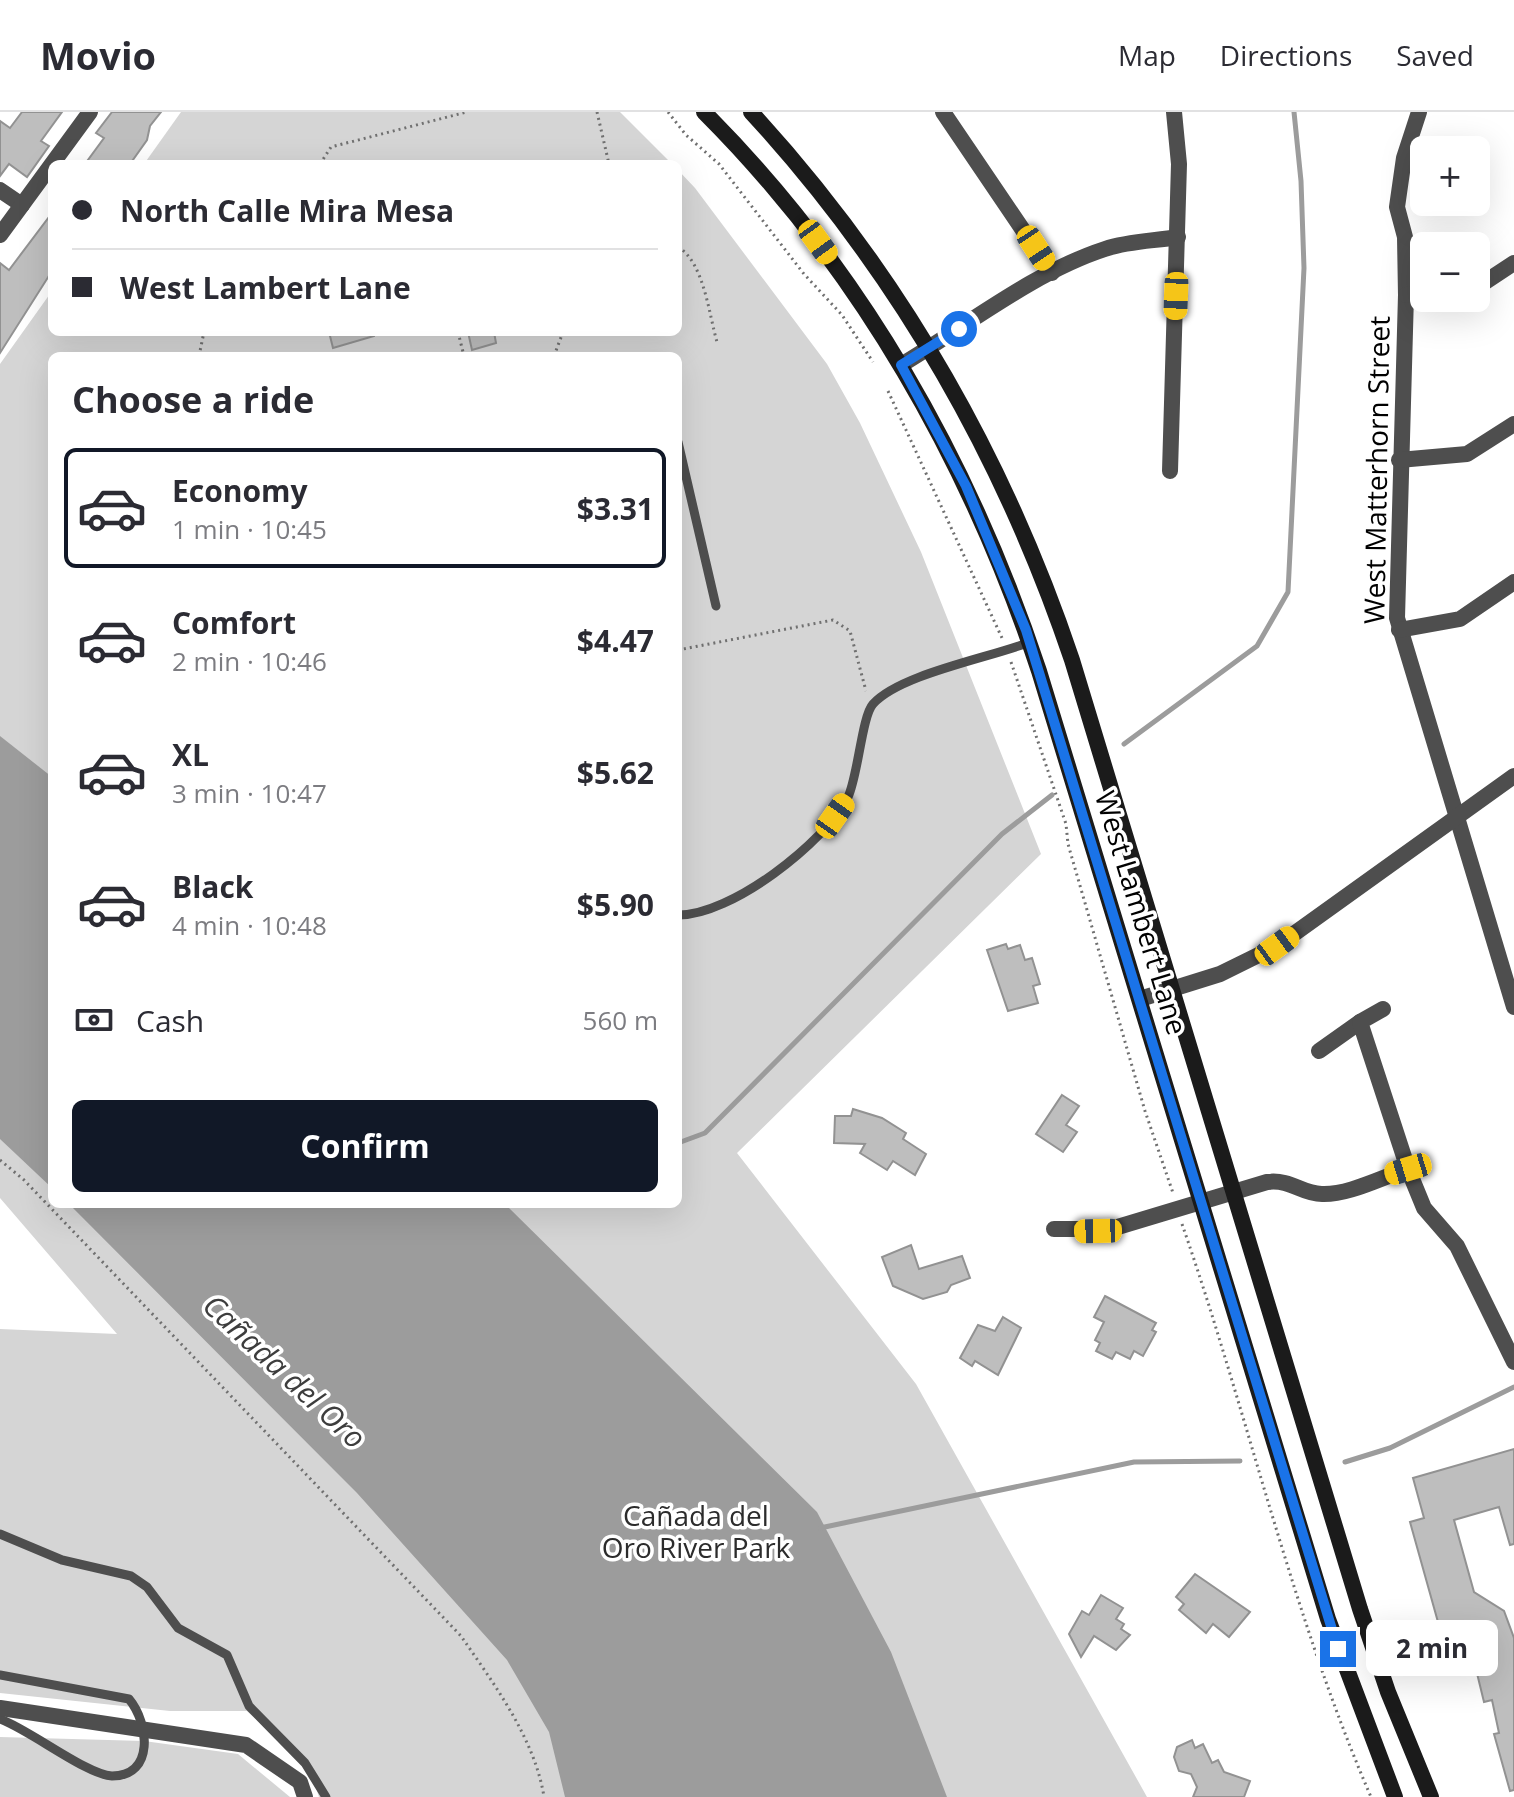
<!DOCTYPE html>
<html lang="en">
<head>
<meta charset="utf-8">
<style>
  :root { --surface:#fff; --page:#f7f7f7; --text:#2b2b33; --muted:#7c7c81; --line:#e1e1e2; --accent:#111827 }
  body { margin:0; font-family:"Open Sans",sans-serif; background:var(--page); color:var(--text); height:100vh; display:flex; flex-direction:column; font-size:30px; white-space:nowrap }
  * { box-sizing:border-box; margin:0 }
  p { font-size:26px; color:var(--muted) }
  .icon { flex:none; width:44px; height:44px; fill:none; stroke:currentColor; stroke-width:2; stroke-linecap:round; stroke-linejoin:round }
  .map { position:relative; flex:1; overflow:hidden }
  .side { position:absolute; left:48px; top:240px; width:634px; height:856px; display:flex; flex-direction:column; background:var(--surface); border-radius:12px; box-shadow:0 8px 32px #0002 }
  .side>* { flex:none }
  .top-card { position:absolute; left:48px; top:48px; width:634px; height:176px; border-radius:12px; box-shadow:0 8px 32px #0002; display:grid; align-content:center; height:176px; padding:0 24px; background:var(--surface) }
  .controls { position:absolute; left:1410px; top:24px; display:grid; gap:16px }
  .controls a { display:grid; place-items:center; width:80px; height:80px; border-radius:12px; background:var(--surface); box-shadow:0 8px 32px #0002; font-size:40px }
  .end { position:absolute; width:36px; height:36px; margin:-18px; border:10px solid #1a73e8; background:#fff; box-shadow:0 0 0 4px #fff }
  .from { border-radius:50% }
  .bubble { position:absolute; height:56px; border-radius:12px; background:var(--surface); box-shadow:0 8px 32px #0002; font-size:26px; font-weight:700; line-height:56px; text-align:center }
  .car { position:absolute; width:24px; height:48px; margin:-24px -12px; border-radius:10px; box-shadow:0 0 6px 2px #0007; background:linear-gradient(#f5c518 24%,#345 0 40%,#f5c518 0 76%,#345 0 86%,#f5c518 0) }
  .top-card b { display:flex; align-items:center; gap:28px; height:76px; font-size:30px }
  .top-card b+b { border-top:2px solid var(--line) }
  .top-card i { width:20px; height:20px; background:var(--text) }
  ul { padding:0; list-style:none }
  li { display:flex; align-items:center; gap:24px; height:120px; margin:0 16px 12px; padding:0 8px; border:4px solid transparent; border-radius:12px }
  li div { flex:1 }
  li b { display:block; font-size:30px }
  li em { font-style:normal; font-weight:700 }
  li.active { border-color:var(--accent) }
  li>.icon { width:72px; height:72px; stroke-width:1.5 }
  h2 { padding:0 24px; font-size:36px; line-height:96px }
  .pay { display:flex; align-items:center; gap:20px; height:88px; padding:0 24px; font-size:30px }
  .pay p { margin-inline-start:auto }
  .cta { display:flex; gap:16px; margin-top:auto; padding:16px 24px }
  .cta a { flex:1; height:92px; border-radius:12px; background:var(--accent); color:#fff; font-size:32px; font-weight:700; line-height:92px; text-align:center }
  header { display:flex; align-items:center; gap:48px; box-sizing:border-box; height:112px; padding:0 40px; background:var(--surface); border-bottom:2px solid var(--line) }
  header strong { font-size:38px }
  nav { display:flex; gap:44px; margin-inline-start:auto; font-size:28px }
  .map>svg:first-child { display:block }
  .green { fill:#d5d5d5; fill-rule:evenodd }
  .water { fill:#9c9c9c }
  .lines { fill:none; stroke-linecap:round; stroke-linejoin:round }
  .stream { stroke:#9c9c9c; stroke-width:5 }
  .building { fill:#bebebe; stroke:#929292; stroke-width:2 }
  .path { stroke:#707070; stroke-width:3; stroke-dasharray:2 4; stroke-linecap:butt }
  .service { stroke:#4e4e4e; stroke-width:9 }
  .minor { stroke:#4e4e4e; stroke-width:16 }
  .secondary { stroke:#1b1b1b; stroke-width:16 }
  .route { stroke:#1a73e8; stroke-width:10 }
  .labels { text-anchor:middle; stroke-width:7; stroke-linejoin:round; paint-order:stroke }
  .street-label { font-size:28px; fill:#000; stroke:#fff }
  .park-label { font-size:28px; fill:#2c2c2c; stroke:#fff }
  .water-label { font-size:30px; font-style:italic; fill:#3d3d3d; stroke:#fff }
</style>
</head>
<body>
<header>
<strong>Movio</strong>
<nav><a>Map</a><a>Directions</a><a>Saved</a></nav>
</header>
<div class="map">
<svg width="1514" height="1685" viewBox="0 0 1514 1685">
  <rect width="100%" height="100%" fill="#fff"/>
  <g class="green">
    <path d="M181,0H620L672,52H144Z"/>
    <path d="M678,58L695,76L827,252L860,311L921,440L1041,742L737,1041L916,1272L1147,1685H319L309,1655L247,1599H170L0,1581V1217L117,1222L0,1086V252L52,179V220H678ZM52,244H678V1092H52Z"/>
    <path d="M0,1625L144,1629L238,1642L290,1685H0Z"/>
  </g>
  <g class="water">
    <path d="M0,624L52,665V1076L0,1027Z"/>
    <path d="M69,1092H505L817,1400L891,1540L947,1685H565L549,1620L507,1548L357,1381Z"/>
  </g>
  <g class="lines">
    <g class="stream">
      <path d="M1124,632L1257,534L1288,480L1304,156L1301,69L1294,0"/>
      <path d="M678,1031L705,1021L1002,722L1052,683"/>
      <path d="M1345,1350L1390,1336L1514,1275"/>
      <path d="M820,1416L1134,1350L1240,1349"/>
    </g>
  </g>
  <g class="building">
    <path d="M22,0H62L41,29L49,34L27,65L9,52L0,64V9L10,16Z"/>
    <path d="M112,0H161L150,14L147,28L130,52H85L104,26L96,21Z"/>
    <path d="M52,101V159L0,241V151L9,158Z"/>
    <path d="M329,220H374V224L333,236Z"/>
    <path d="M468,220H494L496,231L472,238Z"/>
    <path d="M1006,832L1008,837L1020,833L1025,848L1032,846L1040,872L1033,874L1038,891L1008,899L987,838Z"/>
    <path d="M1062,983L1079,994L1066,1013L1077,1020L1063,1040L1036,1022Z"/>
    <path d="M853,997L882,1006L906,1021L903,1027L926,1042L915,1063L893,1049L887,1058L860,1041L865,1032L834,1031L835,1004H851Z"/>
    <path d="M911,1133L919,1157L962,1144L970,1166L951,1173L947,1180L923,1187L893,1174L882,1145Z"/>
    <path d="M1105,1184L1156,1211L1152,1218L1156,1220L1143,1244L1134,1239L1130,1247L1116,1240L1112,1247L1096,1239L1100,1231L1095,1228L1104,1210L1094,1205Z"/>
    <path d="M1003,1205L1021,1216L998,1263L975,1249L972,1254L960,1246L978,1213L995,1219Z"/>
    <path d="M1514,1337V1432L1510,1433L1499,1395L1454,1408L1474,1480L1504,1499L1514,1526V1678L1510,1679L1494,1622L1499,1621L1492,1588L1484,1590L1473,1545L1494,1539L1438,1510L1410,1410L1424,1406L1413,1366Z"/>
    <path d="M1195,1462L1250,1500L1229,1525L1213,1512L1206,1521L1179,1498L1184,1492L1176,1485Z"/>
    <path d="M1101,1483L1123,1496L1116,1507L1124,1512L1121,1517L1130,1523L1116,1538L1094,1524L1081,1545L1069,1522L1082,1499L1089,1503Z"/>
    <path d="M1192,1628L1195,1636L1203,1632L1212,1651L1218,1648L1224,1660L1250,1669L1244,1685H1193L1197,1675L1191,1662L1179,1659L1174,1645L1177,1635Z"/>
  </g>
  <g class="lines">
    <g class="path">
      <path d="M597,0L609,52"/>
      <path d="M668,0L686,23L719,52L804,162L842,203L873,250"/>
      <path d="M320,52L331,35L467,0"/>
      <path d="M678,135C704,150 709,203 717,230"/>
      <path d="M458,220L464,244"/>
      <path d="M199,244L204,220"/>
      <path d="M554,244L563,220"/>
      <path d="M888,279L1002,526"/>
      <path d="M678,538L833,508L850,519L866,579"/>
      <path d="M1011,550L1066,712L1068,732L1145,999L1173,1081"/>
      <path d="M0,1048L24,1068L461,1524C494,1572 535,1627 544,1685"/>
      <path d="M1182,1112C1248,1302 1291,1500 1371,1685"/>
    </g>
    <g class="service">
      <path d="M678,330L716,494"/>
      <path d="M678,803C730,804 825,731 848,685C858,664 862,604 873,592C900,562 989,546 1030,530"/>
      <path d="M0,1422L62,1448L131,1464L147,1475L178,1516L227,1543L249,1594L305,1651L326,1685"/>
      <path d="M0,1563L129,1587C149,1611 155,1664 112,1664C87,1663 30,1618 0,1607"/>
    </g>
    <g class="minor">
      <path d="M943,0L1052,161"/>
      <path d="M1419,0L1404,46L1397,95L1405,125L1406,183L1397,506L1514,895"/>
      <path d="M0,78L22,93"/>
      <path d="M0,123L90,0"/>
      <path d="M1476,176L1514,151"/>
      <path d="M1406,183L1424,182"/>
      <path d="M901,253C965,215 1034,160 1105,137C1128,129 1154,129 1178,125"/>
      <path d="M1399,348L1467,342L1514,312"/>
      <path d="M1170,359L1179,52L1174,0"/>
      <path d="M1399,518L1460,507L1514,470"/>
      <path d="M1140,887L1220,862L1277,834L1514,664"/>
      <path d="M1319,939L1360,910"/>
      <path d="M1408,1057L1424,1096L1457,1134L1514,1250"/>
      <path d="M1054,1117H1111L1267,1070C1292,1067 1301,1082 1322,1082C1349,1083 1382,1065 1408,1057L1360,910L1383,897"/>
      <path d="M0,1596L246,1633L300,1670L305,1685"/>
    </g>
    <g class="secondary">
      <path d="M704,0C860,156 970,350 1039,559L1328,1507L1395,1685"/>
      <path d="M751,0C898,160 1003,343 1072,548L1360,1497L1388,1580L1431,1685"/>
    </g>
  </g>
  <g class="lines">
    <path class="route" d="M959,217L901,253L966,374L1026,518L1338,1537"/>
  </g>
  <g class="labels">
    <g class="street-label">
      <text transform="translate(1377 358) rotate(-89)" y="10">West Matterhorn Street</text>
      <text transform="translate(1141 801) rotate(73)" y="10">West Lambert Lane</text>
    </g>
    <g class="park-label">
      <text x="696" y="1414">Cañada del<tspan x="696" dy="32">Oro River Park</tspan></text>
    </g>
    <g class="water-label">
      <text transform="translate(284 1260) rotate(43)" y="10">Cañada del Oro</text>
    </g>
  </g>
</svg>
<div class="controls">
<a>+</a>
<a>−</a>
</div>
<i class="end from" style="left:959px;top:217px"></i>
<i class="end" style="left:1338px;top:1537px"></i>
<div class="bubble" style="left:1366px;top:1508px;width:132px">2 min</div>
<i class="car" style="left:818px;top:130px;rotate:144deg"></i>
<i class="car" style="left:1036px;top:136px;rotate:147deg"></i>
<i class="car" style="left:1176px;top:184px;rotate:182deg"></i>
<i class="car" style="left:835px;top:704px;rotate:35deg"></i>
<i class="car" style="left:1277px;top:834px;rotate:54deg"></i>
<i class="car" style="left:1408px;top:1057px;rotate:253deg"></i>
<i class="car" style="left:1098px;top:1119px;rotate:269deg"></i>
<div class="top-card">
<b><i class="from"></i>North Calle Mira Mesa</b>
<b><i></i>West Lambert Lane</b>
</div>
<section class="side">
<h2>Choose a ride</h2>
<ul>
<li class="active"><svg class="icon" aria-label="car" viewBox="0 0 24 24"><path d="M5 17H2v-5l4-1 3-4h7l3 4 3 1v5h-3M9 17h6M6 11h13"/><circle cx="7" cy="17" r="2"/><circle cx="17" cy="17" r="2"/></svg><div><b>Economy</b><p>1 min · 10:45</p></div><em>$3.31</em></li>
<li><svg class="icon" aria-label="car" viewBox="0 0 24 24"><path d="M5 17H2v-5l4-1 3-4h7l3 4 3 1v5h-3M9 17h6M6 11h13"/><circle cx="7" cy="17" r="2"/><circle cx="17" cy="17" r="2"/></svg><div><b>Comfort</b><p>2 min · 10:46</p></div><em>$4.47</em></li>
<li><svg class="icon" aria-label="car" viewBox="0 0 24 24"><path d="M5 17H2v-5l4-1 3-4h7l3 4 3 1v5h-3M9 17h6M6 11h13"/><circle cx="7" cy="17" r="2"/><circle cx="17" cy="17" r="2"/></svg><div><b>XL</b><p>3 min · 10:47</p></div><em>$5.62</em></li>
<li><svg class="icon" aria-label="car" viewBox="0 0 24 24"><path d="M5 17H2v-5l4-1 3-4h7l3 4 3 1v5h-3M9 17h6M6 11h13"/><circle cx="7" cy="17" r="2"/><circle cx="17" cy="17" r="2"/></svg><div><b>Black</b><p>4 min · 10:48</p></div><em>$5.90</em></li>
</ul>
<div class="pay"><svg class="icon" aria-label="cash" viewBox="0 0 24 24"><path d="M3 7h18v10H3z"/><circle cx="12" cy="12" r="2"/></svg>Cash<p>560 m</p></div>
<div class="cta"><a>Confirm</a></div>
</section>
</div>
</body>
</html>
